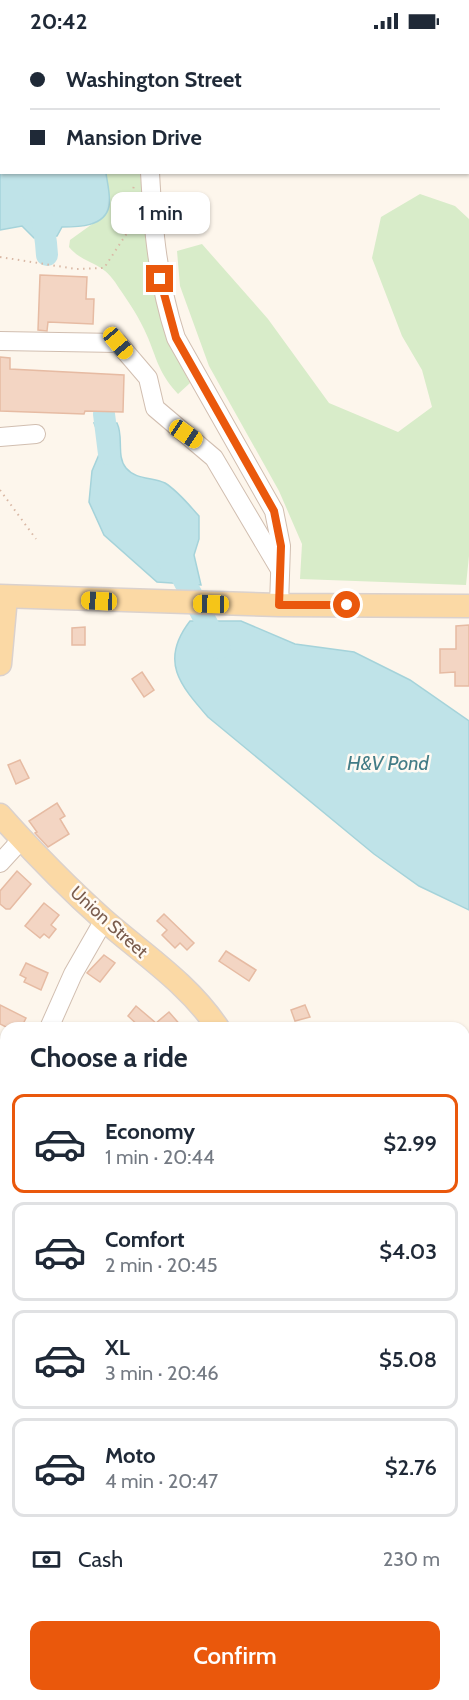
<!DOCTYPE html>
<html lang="en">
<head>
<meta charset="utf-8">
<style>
  :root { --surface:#fff; --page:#f6f6f7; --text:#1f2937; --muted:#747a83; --line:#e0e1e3; --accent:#ea580c }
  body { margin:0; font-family:Cabin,sans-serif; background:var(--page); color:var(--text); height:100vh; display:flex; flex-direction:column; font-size:22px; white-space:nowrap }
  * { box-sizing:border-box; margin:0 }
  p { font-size:20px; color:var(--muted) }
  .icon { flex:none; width:33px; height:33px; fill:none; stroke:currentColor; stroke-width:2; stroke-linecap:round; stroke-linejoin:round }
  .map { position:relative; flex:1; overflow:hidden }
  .drawer { position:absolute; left:0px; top:980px; width:470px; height:680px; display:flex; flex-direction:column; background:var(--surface); border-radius:18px 18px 0 0; box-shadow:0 2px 4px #0004 }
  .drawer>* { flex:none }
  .top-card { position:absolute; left:0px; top:0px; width:470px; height:132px; box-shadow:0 2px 4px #0004; display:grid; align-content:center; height:132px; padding:0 30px; background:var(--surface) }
  .end { position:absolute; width:27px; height:27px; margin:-14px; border:8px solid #ea580c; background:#fff; box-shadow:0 0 0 3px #fff }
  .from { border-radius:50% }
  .bubble { position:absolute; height:42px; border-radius:12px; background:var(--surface); box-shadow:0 2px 4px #0004; font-size:20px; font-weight:600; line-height:42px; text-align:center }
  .car { position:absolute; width:18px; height:36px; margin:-18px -9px; border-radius:8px; box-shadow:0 0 4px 2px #0007; background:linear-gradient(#f5c518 24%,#345 0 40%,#f5c518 0 76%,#345 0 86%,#f5c518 0) }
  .top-card b { display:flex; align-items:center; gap:21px; height:57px; font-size:22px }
  .top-card b+b { border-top:2px solid var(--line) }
  .top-card i { width:15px; height:15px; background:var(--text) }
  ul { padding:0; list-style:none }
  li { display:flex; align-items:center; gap:18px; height:99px; margin:0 12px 9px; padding:0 18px; border:3px solid var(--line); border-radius:12px }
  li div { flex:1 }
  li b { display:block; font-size:22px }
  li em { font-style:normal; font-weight:600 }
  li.current { border-color:var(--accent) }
  li>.icon { width:54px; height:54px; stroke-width:1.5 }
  h2 { padding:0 30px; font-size:27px; line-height:72px }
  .pay { display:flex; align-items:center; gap:15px; height:66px; padding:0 30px; font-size:22px }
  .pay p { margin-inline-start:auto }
  .button { display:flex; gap:12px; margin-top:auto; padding:12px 30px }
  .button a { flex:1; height:69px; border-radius:12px; background:var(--accent); color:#fff; font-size:24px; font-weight:600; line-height:69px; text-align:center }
  .status { display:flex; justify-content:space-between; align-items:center; height:42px; padding:0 30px; background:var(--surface); direction:ltr }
  .status svg { height:16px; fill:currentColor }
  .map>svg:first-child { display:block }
  .green { fill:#d8ecc9 }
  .water { fill:#bfe3e8; stroke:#a5d3da; stroke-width:1.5 }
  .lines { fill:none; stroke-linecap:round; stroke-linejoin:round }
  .stream { stroke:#a5d3da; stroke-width:4 }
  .river { stroke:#bfe3e8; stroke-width:22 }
  .building { fill:#f3d5c3; stroke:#e6bba3; stroke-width:1.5 }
  .minor-casing { stroke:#d1beb0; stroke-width:20 }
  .major-casing { stroke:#dad1cd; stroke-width:25 }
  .path { stroke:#d9b8a5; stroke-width:2; stroke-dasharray:1.5 4.5; stroke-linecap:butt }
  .minor { stroke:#fff; stroke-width:18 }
  .major { stroke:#fbd9a5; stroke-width:22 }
  .route { stroke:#ea580c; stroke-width:8 }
  .labels { text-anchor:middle; stroke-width:5; stroke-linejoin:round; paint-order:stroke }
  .street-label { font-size:18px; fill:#7a5c4d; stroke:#fffaf3 }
  .water-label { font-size:20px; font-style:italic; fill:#437c86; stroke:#fffaf3 }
</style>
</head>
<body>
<div class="status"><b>20:42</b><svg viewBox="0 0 49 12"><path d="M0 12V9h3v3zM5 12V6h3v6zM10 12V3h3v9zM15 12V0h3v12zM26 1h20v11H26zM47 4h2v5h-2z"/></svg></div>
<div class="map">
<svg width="469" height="1658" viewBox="0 0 469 1658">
  <rect width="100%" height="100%" fill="#fdf6ec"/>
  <g class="green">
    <path d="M106,131H140L151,239L165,292L190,341L178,352C156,328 157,314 144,287C136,270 125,255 115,240C101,219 83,222 69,205L70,198L102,175L109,164Z"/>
    <path d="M420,152L455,164L469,177V514L466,543L300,537L302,502L279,449L209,324L180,244L177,209L202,202L268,277L329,361L398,390L432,365L422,328L402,294L372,216L381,175Z"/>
    <path d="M180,1653H296L299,1658H178Z"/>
  </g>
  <g class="water">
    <path d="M0,25L2,130L106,131C107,140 111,154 109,164C105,185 78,185 62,185L57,194L34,196L22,184L0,188Z"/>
    <path d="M94,381H117C124,395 116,414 126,426C136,438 152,435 165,441C178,449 189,463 199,474V497L194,513L201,543L157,540L104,493L89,460L92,429L103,403Z"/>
    <path d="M190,579H241L295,602L354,610L410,638L469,679V868L419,844L374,812L208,675C180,643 159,619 190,579Z"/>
  </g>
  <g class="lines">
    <path class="stream" d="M283,1653L286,1658"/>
    <g class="river">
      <path d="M21,130C39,157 45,181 47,213"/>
      <path d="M104,372L109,412"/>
      <path d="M168,519L180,531L220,606"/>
    </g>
  </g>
  <g class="building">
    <path d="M40,233L87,235L86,257H94L93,282L48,280L47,289L38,288Z"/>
    <path d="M0,315L10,316V327L124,333L123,370L85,369L84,372L0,369Z"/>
    <path d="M469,583V644H455V630L440,631V607H456V584Z"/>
    <path d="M85,585V603H72V586Z"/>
    <path d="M142,630L154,648L144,655L132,637Z"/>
    <path d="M20,718L29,736L16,742L8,723Z"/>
    <path d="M57,761L65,774L60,777L69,792L48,805L35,791L37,790L29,779Z"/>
    <path d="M17,829L31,842L10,867H6L0,862V849Z"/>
    <path d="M44,861L59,873L51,883L56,887L49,896L44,892L40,896L25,884Z"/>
    <path d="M164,872L194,901L187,908L180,901L175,906L162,893L167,888L157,879Z"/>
    <path d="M226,909L256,928L249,939L219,919Z"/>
    <path d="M104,913L115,921L100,940L87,931Z"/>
    <path d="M26,921L48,931L41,948L24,940L26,936L20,933Z"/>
    <path d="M0,963L26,976L21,986H8L0,982Z"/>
    <path d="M305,963L310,975L295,979L291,968Z"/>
    <path d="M136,964L156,981L169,970L183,986H141L128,974Z"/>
  </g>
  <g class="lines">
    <defs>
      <g id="minor">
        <path d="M115,0L116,2"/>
        <path d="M449,0L450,2"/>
        <path d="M468,24L469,25"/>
        <path d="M150,130C153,187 158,241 176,296L274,469L281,504L279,563"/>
        <path d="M0,299L118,301L148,336L155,366L214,416L279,526"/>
        <path d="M0,395L36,392"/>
        <path d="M0,821L21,798"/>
        <path d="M49,986L73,932L104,878"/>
        <path d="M0,1014L6,1018"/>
        <path d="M0,1095L6,1082"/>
        <path d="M0,1213L6,1211"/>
        <path d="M0,1259L6,1263"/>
        <path d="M464,1409L469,1408"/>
        <path d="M0,1455L6,1454"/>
        <path d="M80,1658L81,1653"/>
      </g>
      <g id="major">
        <path d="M0,554L279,563L469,564"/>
        <path d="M0,622L6,555"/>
        <path d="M0,773C33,810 67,845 104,878C143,912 189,942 218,986"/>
        <path d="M393,1653L394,1658"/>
      </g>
    </defs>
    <use href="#minor" class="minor-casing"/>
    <use href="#major" class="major-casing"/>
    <g class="path">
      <path d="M21,0L22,2"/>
      <path d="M112,175L127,191H138"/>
      <path d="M0,215L76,227L104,226L127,191L134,142"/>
      <path d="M0,448L36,497"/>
    </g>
    <use href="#minor" class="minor"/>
    <use href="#major" class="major"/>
  </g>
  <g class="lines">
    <path class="route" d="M160,237L176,296L274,469L281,504L279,563H347"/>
  </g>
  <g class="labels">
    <g class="street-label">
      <text transform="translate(109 880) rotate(42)" y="6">Union Street</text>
    </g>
    <g class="water-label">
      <text x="388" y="728">H&amp;V Pond</text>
    </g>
  </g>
</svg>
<i class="end from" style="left:347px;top:563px"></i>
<i class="end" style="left:160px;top:237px"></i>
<div class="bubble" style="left:111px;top:150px;width:99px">1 min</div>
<i class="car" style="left:118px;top:301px;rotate:140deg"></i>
<i class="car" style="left:186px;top:392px;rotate:124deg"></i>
<i class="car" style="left:99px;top:559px;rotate:273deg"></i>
<i class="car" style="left:211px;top:562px;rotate:271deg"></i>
<div class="top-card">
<b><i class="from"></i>Washington Street</b>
<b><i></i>Mansion Drive</b>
</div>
<section class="drawer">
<h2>Choose a ride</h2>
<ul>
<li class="current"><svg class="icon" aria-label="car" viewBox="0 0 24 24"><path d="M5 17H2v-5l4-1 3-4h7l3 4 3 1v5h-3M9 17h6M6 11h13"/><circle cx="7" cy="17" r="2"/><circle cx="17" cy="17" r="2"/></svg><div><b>Economy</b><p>1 min · 20:44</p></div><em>$2.99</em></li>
<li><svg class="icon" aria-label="car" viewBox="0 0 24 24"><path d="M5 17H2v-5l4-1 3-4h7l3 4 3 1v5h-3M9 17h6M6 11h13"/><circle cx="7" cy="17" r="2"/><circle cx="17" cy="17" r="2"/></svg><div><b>Comfort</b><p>2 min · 20:45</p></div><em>$4.03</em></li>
<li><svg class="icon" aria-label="car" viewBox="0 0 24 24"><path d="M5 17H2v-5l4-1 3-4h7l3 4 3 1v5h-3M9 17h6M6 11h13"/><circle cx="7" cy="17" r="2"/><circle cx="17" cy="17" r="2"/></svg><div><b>XL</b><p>3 min · 20:46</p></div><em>$5.08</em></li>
<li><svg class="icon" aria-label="car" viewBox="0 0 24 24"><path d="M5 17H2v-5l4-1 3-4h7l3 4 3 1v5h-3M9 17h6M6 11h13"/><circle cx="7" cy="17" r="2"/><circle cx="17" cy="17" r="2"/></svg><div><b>Moto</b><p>4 min · 20:47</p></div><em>$2.76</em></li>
</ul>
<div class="pay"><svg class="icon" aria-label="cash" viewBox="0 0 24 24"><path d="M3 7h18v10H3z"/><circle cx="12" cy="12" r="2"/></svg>Cash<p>230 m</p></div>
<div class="button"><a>Confirm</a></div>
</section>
</div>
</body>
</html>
